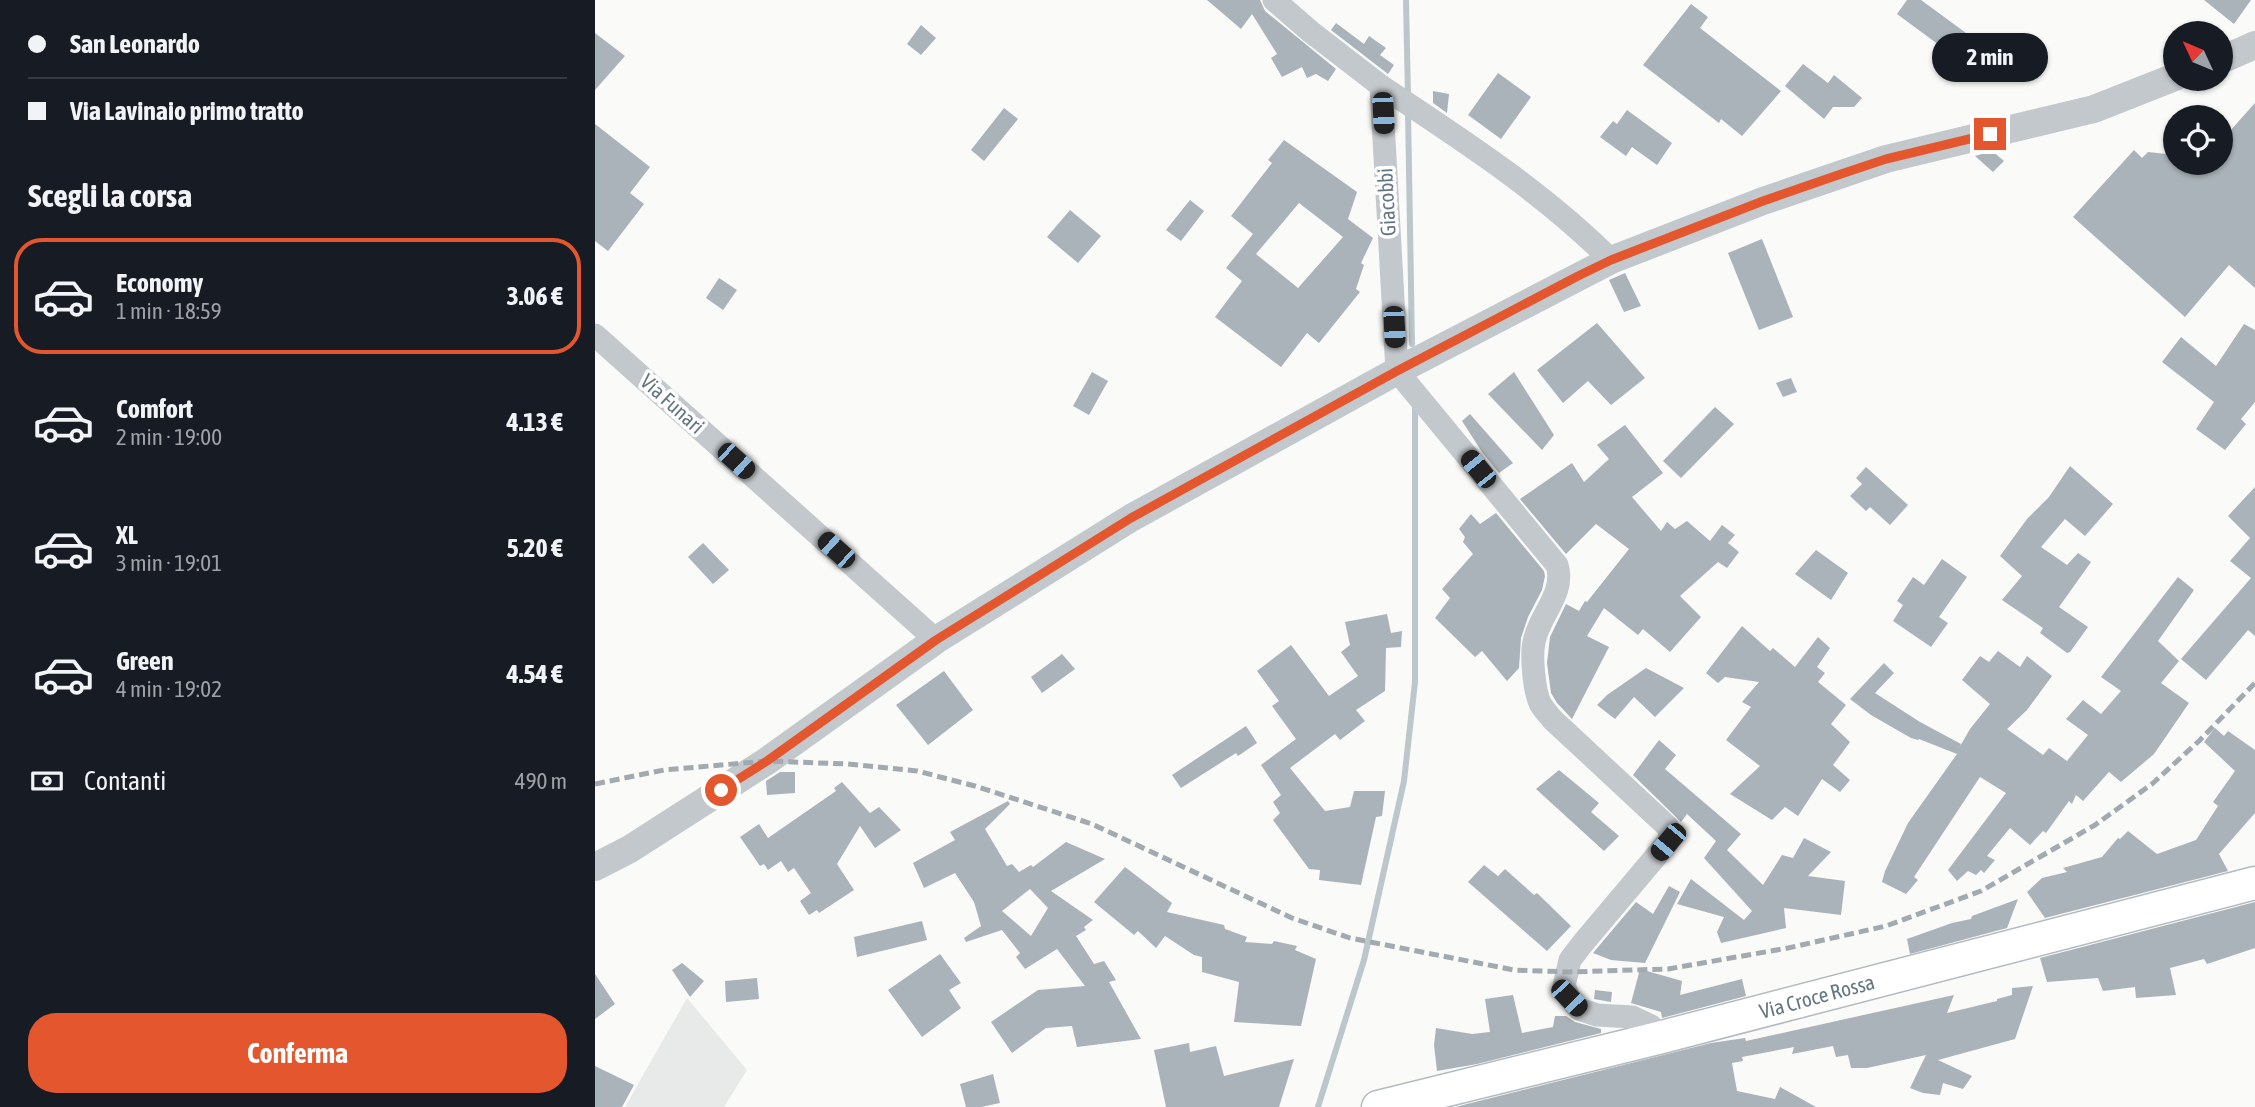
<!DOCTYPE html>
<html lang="it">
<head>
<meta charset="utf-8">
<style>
  :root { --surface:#171b24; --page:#20242c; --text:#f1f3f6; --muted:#9ea1a6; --line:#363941; --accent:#e4572e }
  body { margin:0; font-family:"Asap Condensed",sans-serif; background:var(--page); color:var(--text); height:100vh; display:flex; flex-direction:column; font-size:26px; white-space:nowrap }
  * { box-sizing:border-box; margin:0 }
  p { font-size:23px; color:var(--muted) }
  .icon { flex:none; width:38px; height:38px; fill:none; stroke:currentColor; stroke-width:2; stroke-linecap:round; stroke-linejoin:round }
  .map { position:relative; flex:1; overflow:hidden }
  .side { display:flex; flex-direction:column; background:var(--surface); width:595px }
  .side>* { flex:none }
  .top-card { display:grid; align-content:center; height:154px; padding:0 28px; background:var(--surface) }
  .needle { width:46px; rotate:314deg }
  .controls { position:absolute; left:1568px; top:21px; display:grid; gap:14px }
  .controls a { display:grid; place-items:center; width:70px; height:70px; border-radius:50%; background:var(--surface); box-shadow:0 2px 5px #0004; font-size:35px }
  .end { position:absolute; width:32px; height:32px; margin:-16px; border:9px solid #e4572e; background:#fff; box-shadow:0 0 0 4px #fff }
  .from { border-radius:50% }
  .bubble { position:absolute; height:49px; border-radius:24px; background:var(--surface); box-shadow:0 2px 5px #0004; font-size:23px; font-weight:700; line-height:49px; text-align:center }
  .car { position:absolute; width:21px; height:42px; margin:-21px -10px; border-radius:9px; box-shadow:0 0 5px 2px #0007; background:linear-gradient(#222 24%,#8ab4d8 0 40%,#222 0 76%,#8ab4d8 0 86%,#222 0) }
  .top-card b { display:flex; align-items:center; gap:24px; height:66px; font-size:26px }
  .top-card b+b { border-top:2px solid var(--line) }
  .top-card i { width:18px; height:18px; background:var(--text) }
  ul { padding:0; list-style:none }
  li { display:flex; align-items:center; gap:21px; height:116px; margin:0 14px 10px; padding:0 14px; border:4px solid transparent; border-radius:28px }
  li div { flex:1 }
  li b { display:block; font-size:26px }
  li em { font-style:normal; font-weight:700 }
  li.on { border-color:var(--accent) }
  li>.icon { width:63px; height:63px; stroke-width:1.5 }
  h2 { padding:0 28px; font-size:32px; line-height:84px }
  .pay { display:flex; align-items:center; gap:18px; height:77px; padding:0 28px; font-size:26px }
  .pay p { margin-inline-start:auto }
  .cta { display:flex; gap:14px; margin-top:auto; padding:14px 28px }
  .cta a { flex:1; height:80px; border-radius:28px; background:var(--accent); color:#fff; font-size:28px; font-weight:700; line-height:80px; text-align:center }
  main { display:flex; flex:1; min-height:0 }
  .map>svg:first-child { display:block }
  .built { fill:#e8e9e9 }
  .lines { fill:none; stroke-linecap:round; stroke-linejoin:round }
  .stream { stroke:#bbc7cb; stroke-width:6 }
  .building { fill:#aab3b9; fill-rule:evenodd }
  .secondary-casing { stroke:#b3babf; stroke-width:35 }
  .minor { stroke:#c3c8cc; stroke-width:23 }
  .tertiary { stroke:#c3c8cc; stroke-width:28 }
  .secondary { stroke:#fff; stroke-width:32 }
  .rail { stroke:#a2aab0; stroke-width:5; stroke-dasharray:10 5; stroke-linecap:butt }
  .route { stroke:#e4572e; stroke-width:9 }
  .labels { text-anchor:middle; stroke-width:7; stroke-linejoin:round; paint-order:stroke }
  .street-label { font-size:21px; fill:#657683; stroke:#fff }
</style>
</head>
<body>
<main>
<section class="side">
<div class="top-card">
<b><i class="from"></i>San Leonardo</b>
<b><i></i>Via Lavinaio primo tratto</b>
</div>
<h2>Scegli la corsa</h2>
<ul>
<li class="on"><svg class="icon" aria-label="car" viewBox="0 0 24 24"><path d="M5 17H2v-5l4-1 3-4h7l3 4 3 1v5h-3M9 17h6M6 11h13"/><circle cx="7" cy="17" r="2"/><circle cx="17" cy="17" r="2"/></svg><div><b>Economy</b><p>1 min · 18:59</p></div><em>3.06 €</em></li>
<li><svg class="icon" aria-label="car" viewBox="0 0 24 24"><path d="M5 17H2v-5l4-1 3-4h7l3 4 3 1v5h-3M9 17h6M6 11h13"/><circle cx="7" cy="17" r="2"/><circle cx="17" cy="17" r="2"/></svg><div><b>Comfort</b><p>2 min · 19:00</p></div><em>4.13 €</em></li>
<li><svg class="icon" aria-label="car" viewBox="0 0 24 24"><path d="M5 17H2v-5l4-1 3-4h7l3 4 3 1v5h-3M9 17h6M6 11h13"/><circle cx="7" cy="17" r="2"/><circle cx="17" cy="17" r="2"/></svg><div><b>XL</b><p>3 min · 19:01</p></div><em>5.20 €</em></li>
<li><svg class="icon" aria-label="car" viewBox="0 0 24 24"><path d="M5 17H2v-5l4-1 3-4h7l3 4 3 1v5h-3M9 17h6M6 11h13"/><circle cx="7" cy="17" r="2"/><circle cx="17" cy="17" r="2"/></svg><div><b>Green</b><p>4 min · 19:02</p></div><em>4.54 €</em></li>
</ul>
<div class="pay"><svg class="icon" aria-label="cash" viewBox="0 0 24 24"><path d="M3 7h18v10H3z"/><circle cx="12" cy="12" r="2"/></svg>Contanti<p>490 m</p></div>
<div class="cta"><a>Conferma</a></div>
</section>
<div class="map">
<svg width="1660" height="1107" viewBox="0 0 1660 1107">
  <rect width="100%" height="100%" fill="#fafaf8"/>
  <path class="built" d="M92,998L152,1070L129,1107H30Z"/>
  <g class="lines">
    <g class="stream">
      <path d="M811,0L813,97"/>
      <path d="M813,111L817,344"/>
      <path d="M723,1107L769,960L809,781L820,682V406"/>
    </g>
  </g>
  <g class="building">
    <path d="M612,0H665L670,11L741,69L733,81L721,74L712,78L707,67L687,77L676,58L682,54L657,14L646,29Z"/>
    <path d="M1312,0H1326L1401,55L1386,76L1302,14Z"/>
    <path d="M1609,0H1656L1639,24Z"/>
    <path d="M1096,4L1113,17L1105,28L1186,91L1147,136L1126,119L1124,123L1048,65Z"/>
    <path d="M741,23L769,44L774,36L791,48L785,55L799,65L793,74L736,30Z"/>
    <path d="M326,25L341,38L326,55L312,44Z"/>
    <path d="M0,33L30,56L0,90Z"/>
    <path d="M1208,64L1233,83L1239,75L1267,98L1259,107H1238L1229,119L1190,86Z"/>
    <path d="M903,73L936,97L906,139L873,115Z"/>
    <path d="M838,91L854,94L852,113L838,103Z"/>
    <path d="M1660,103V288L1634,265L1590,317L1478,217L1539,150L1547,158L1553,152L1580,155V163H1626V141Z"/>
    <path d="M409,108L423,119L389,161L376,150Z"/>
    <path d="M1032,110L1077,143L1062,165L1037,147L1031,156L1005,137L1018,121L1022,124Z"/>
    <path d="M0,124L55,167L35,193L49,204L13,251L0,241Z"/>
    <path d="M689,140L762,192L753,219L778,238L766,263L769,265L761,289L765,292L724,343L712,333L686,367L620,317L647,281L631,268L658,234L636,216L677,163L673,160ZM704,203L748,237L703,288L661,254Z"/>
    <path d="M1397,151L1409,161L1398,172L1380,156Z"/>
    <path d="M595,200L609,211L586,241L571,230Z"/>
    <path d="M475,210L506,236L483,263L452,237Z"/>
    <path d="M1167,239L1198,317L1164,330L1133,253Z"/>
    <path d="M1030,273L1046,306L1029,312L1014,280Z"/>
    <path d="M124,278L142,290L128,310L111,298Z"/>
    <path d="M1002,323L1050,378L1016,405L993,381L968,403L942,370Z"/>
    <path d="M1649,324L1660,330V402L1646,419L1651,424L1630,450L1601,429L1619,402L1567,362L1586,337L1621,366Z"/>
    <path d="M497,372L513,381L494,415L478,406Z"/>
    <path d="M919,372L959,435L947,450L893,394Z"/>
    <path d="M1196,378L1202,392L1188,397L1181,383Z"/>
    <path d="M1120,407L1139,424L1086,478L1068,461Z"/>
    <path d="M875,414L918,463L904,473L887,452L867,421Z"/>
    <path d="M1030,425L1068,473L1037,497L1066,531L1072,522L1080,529L1092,521L1115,541L1127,525L1140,535L1133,543L1144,552L1132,568L1123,562L1085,596L1106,617L1075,652L1048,629L1043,635L1009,608L992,636L1014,647L977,719L962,703L956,693L952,663L955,637L971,604L984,611L990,601L992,602L1034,549L1001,524L971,554L925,499L977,463L989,482L1014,459L1002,445Z"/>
    <path d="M1475,466L1518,504L1490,536L1470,519L1446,547L1472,565L1483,553L1496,562L1464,607L1493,627L1475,652L1472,653L1445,633L1448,628L1407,600L1427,576L1405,556L1432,519L1454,497Z"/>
    <path d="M1271,467L1313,505L1295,525L1275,507L1271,511L1255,496L1267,484L1261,478Z"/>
    <path d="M1660,487V636L1653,630L1611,680L1586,659L1656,578L1635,561L1655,538L1633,516Z"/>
    <path d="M901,513L949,571L950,576L947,590L933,617L926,638L924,668L912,681L887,651L880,657L840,618L855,598L847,589L878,554L868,542L870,537L864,529L876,514L885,524Z"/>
    <path d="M108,543L134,570L118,584L93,557Z"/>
    <path d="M1221,550L1253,573L1236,600L1200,574Z"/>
    <path d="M1347,559L1372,577L1344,617L1353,623L1336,647L1298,621L1308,605L1302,601L1318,577L1329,585Z"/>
    <path d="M1583,577L1599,590L1563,641L1584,661L1566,683L1594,703L1559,754L1526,782L1514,772L1488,801L1481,795L1477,804L1474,801L1451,833L1448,831L1435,845L1415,828L1392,856L1400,860L1389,873L1386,870L1381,875L1373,871L1362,881L1353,870L1411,793L1385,777L1319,877L1323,880L1311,894L1287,882L1290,871L1313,823L1362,754L1324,739L1323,740L1316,738L1276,715L1255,699L1289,663L1299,673L1280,693L1325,722L1366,744L1364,748L1375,729L1395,704L1367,680L1385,656L1394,662L1403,651L1425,667L1432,656L1457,676L1432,710L1412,729L1448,755L1454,748L1472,761L1493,735L1471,719L1488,700L1506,714L1526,691L1506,677Z"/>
    <path d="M792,614L796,633L807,631L806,647L791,648L790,691L761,710L770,721L745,740L740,734L695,768L730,811L755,807L759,791H790L787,816L781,817L766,885L724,880L725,870L714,869L678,820L685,813L678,802L686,795L666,765L701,739L677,706L684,701L662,671L696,645L734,696L763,676L746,652L755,645L750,622Z"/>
    <path d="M1147,626L1175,651L1178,648L1200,667L1223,637L1235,648L1222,667L1230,673L1223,682L1251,705L1236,724L1255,742L1238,765L1255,780L1245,792L1227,779L1203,816L1190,807L1177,820L1135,794L1165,766L1131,740L1156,707L1147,702L1164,682L1130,677L1123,683L1111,673Z"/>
    <path d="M467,654L480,669L447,693L436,677Z"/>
    <path d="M1051,668L1089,688L1060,717L1039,697L1020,719L1002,705L1012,695Z"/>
    <path d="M349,671L378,710L333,745L301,705Z"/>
    <path d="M651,726L662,743L643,756L641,753L586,788L577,775Z"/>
    <path d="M1620,728L1629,736L1633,731L1660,750V813L1624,854L1633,871L1450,918L1432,892L1447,878L1472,872L1468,868L1507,857L1523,838L1525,839L1533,831L1562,854L1601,840L1623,806L1618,802L1640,771L1609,742Z"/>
    <path d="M1064,740L1081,755L1070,769L1146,834L1132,850L1168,885L1187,855L1198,858L1209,838L1236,852L1213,876L1250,881L1246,915L1189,908L1191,928L1126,943L1122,932L1129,917L1082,904L1096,879L1149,920L1157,911L1109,858L1121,841L1092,814L1086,822L1038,775Z"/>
    <path d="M964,770L1004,803L996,812L1024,836L1009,851L941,789Z"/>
    <path d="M185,772H200V793L172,795L171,781Z"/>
    <path d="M247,782L275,813L284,807L306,830L280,848L265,826L242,864L259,890L224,913L222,910L214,915L205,901L216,893L199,868L193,872L186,861L173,870L169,864L165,866L145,837L164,824L173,838L241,791L239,788Z"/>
    <path d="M413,801L415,804L390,829L412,866L417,864L424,872L436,865L438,867L471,842L510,859L456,891L498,920L489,927L491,930L481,936L499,964L509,961L521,980L514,982L546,1039L482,1047L477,1026L451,1028L417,1053L396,1022L443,990L490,986L462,949L430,969L421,957L425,953L407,930L371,942L369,938L386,926L379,902L360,873L329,888L318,863L360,840L355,832ZM435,889L453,908L436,936L407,911Z"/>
    <path d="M889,865L903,876L910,869L939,895L942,893L976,926L952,951L873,882Z"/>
    <path d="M530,867L577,903L572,912L629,925L630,929L652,937L650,942L677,944L679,941L702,946L700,950L721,959L706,1026L639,1022L644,982L607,972V957L599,955L570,936L561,948L543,931L539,935L499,902Z"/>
    <path d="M1074,886L1085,892L1050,963L1016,960L998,953L1041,902L1058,914Z"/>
    <path d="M1423,899L1412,928L1315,954L1312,939L1357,923L1376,919L1377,916Z"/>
    <path d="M1660,902V948L1612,964L1609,959L1575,968L1581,995L1541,998L1540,987L1508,991L1503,978L1452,982L1445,958Z"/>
    <path d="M327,921L332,940L262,957L259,937Z"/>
    <path d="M345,954L366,983L354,990L366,1008L327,1037L293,990Z"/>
    <path d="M87,963L109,981L95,997L77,970Z"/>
    <path d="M1045,969L1087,981L1085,995L1147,979L1151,996L1067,1018L1066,1012L1036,1003Z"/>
    <path d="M0,974L20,1004L0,1019Z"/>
    <path d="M162,978L164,999L131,1002L130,981Z"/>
    <path d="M1438,986L1420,1039L1343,1060L1377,1076L1368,1089L1348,1083L1345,1095L1328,1093L1315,1088L1331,1055L1272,1068H1256L1253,1055L1241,1057L1238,1046L1197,1054L1199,1047L1147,1057L1148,1061L1137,1063L1142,1091L1180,1099L1185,1087L1221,1107H860L1116,1043L1150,1038L1151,1041L1359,995L1352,1013L1402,1001V999L1417,995V988Z"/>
    <path d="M1000,990L1017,992L1016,1002L999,999Z"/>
    <path d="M918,995L927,1033L958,1027L960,1016H971L980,1022L1006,1029V1033L882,1064L842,1071L839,1045L841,1028L877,1034L895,1032L890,999Z"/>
    <path d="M594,1043L595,1052L621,1046L629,1076L699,1059L684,1107H571L559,1050Z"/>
    <path d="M0,1066L39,1085L27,1107H0Z"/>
    <path d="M398,1074L405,1103L386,1107H371L365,1084Z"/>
  </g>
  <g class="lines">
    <defs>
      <path id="secondary" d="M783,1107L1063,1038L1660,883"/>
    </defs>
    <use href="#secondary" class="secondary-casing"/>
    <g class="minor">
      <path d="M679,0L716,32L786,86L802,371L962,565C971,593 944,615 939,642C936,656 939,690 945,703C948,709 954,715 958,720L1073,827L1075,835L1073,842L988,943L975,960L969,986L974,997L984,1009L1002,1015L1037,1017L1056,1026L1063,1038"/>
      <path d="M786,86C866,139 948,192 1016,260"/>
      <path d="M0,335L341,640"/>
    </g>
    <g class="tertiary">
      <path d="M1626,60L1660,45"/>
      <path d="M0,867L35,849L172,761L341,640L536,518L802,371L1016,260L1168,201L1291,159L1499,109L1580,77"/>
    </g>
    <use href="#secondary" class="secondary"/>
    <path class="rail" d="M0,784L69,770L172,761L253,764L322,771L380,786L497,824L697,918L755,938L919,970L973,972L1073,969L1193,948L1291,926L1386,891L1500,825L1557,784L1604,741L1660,683"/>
  </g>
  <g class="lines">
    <path class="route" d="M126,790L172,761L341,640L536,518L802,371L983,276L1016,260L1168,201L1246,174L1291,159L1395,134"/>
  </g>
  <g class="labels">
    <g class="street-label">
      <text transform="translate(792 202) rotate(-93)" y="7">Giacobbi</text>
      <text transform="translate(77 404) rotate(42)" y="7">Via Funari</text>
      <text transform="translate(1222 997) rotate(-15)" y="7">Via Croce Rossa</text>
    </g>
  </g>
</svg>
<div class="controls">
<a><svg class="needle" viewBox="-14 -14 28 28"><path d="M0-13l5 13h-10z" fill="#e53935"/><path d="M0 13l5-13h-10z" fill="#9ea1a6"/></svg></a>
<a><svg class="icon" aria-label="locate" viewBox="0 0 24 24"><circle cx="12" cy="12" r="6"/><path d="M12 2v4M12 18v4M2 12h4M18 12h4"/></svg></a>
</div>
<i class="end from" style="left:126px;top:790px"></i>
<i class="end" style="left:1395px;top:134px"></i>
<div class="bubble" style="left:1337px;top:33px;width:116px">2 min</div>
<i class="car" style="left:788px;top:113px;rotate:177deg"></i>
<i class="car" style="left:799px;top:327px;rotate:177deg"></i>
<i class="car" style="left:141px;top:461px;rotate:132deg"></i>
<i class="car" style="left:883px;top:469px;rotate:321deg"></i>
<i class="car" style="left:241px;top:550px;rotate:312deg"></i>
<i class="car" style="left:1073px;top:842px;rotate:220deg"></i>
<i class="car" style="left:974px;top:998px;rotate:136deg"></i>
</div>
</main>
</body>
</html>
